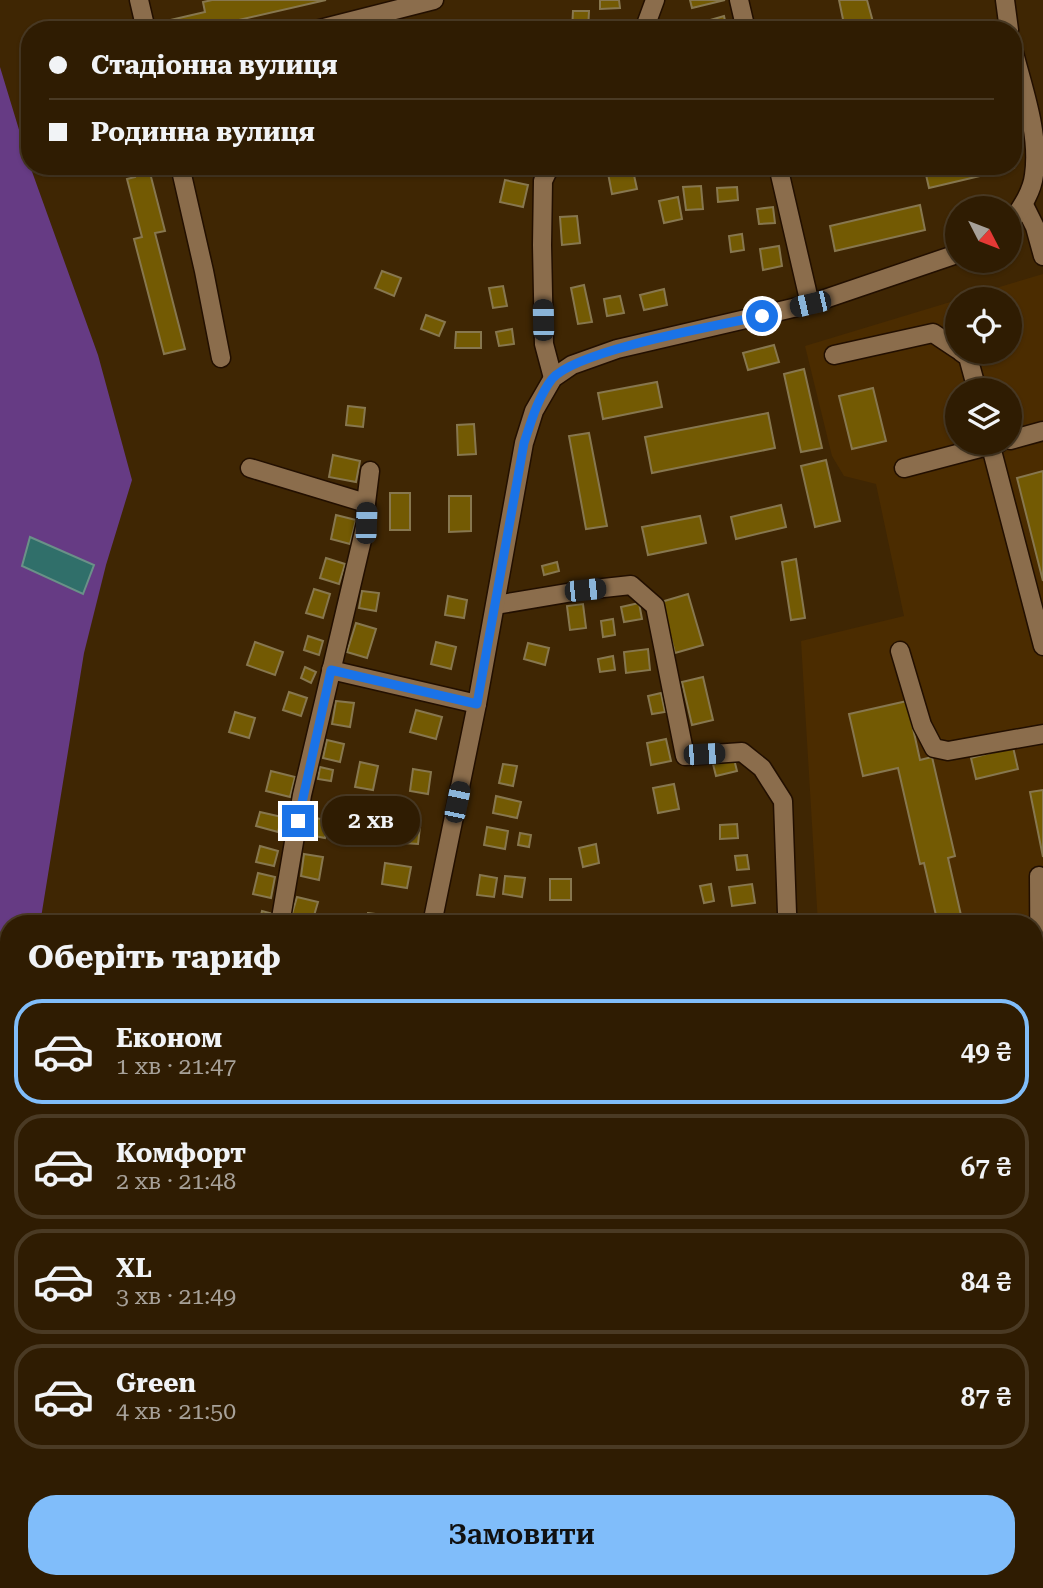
<!DOCTYPE html>
<html lang="uk">
<head>
<meta charset="utf-8">
<style>
  :root { --surface:#2f1c02; --page:#37250c; --text:#f1f3f6; --muted:#a7a199; --line:#4a3a24; --accent:#80bdfa }
  body { margin:0; font-family:"Roboto Serif",serif; background:var(--page); color:var(--text); height:100vh; display:flex; flex-direction:column; font-size:26px; white-space:nowrap }
  * { box-sizing:border-box; margin:0 }
  p { font-size:23px; color:var(--muted) }
  .icon { flex:none; width:38px; height:38px; fill:none; stroke:currentColor; stroke-width:2; stroke-linecap:round; stroke-linejoin:round }
  .map { position:relative; flex:1; overflow:hidden }
  .details { position:absolute; left:0px; top:915px; width:1043px; height:674px; display:flex; flex-direction:column; background:var(--surface); border-radius:28px 28px 0 0; box-shadow:0 2px 5px #0004,0 0 0 2px var(--line) }
  .details>* { flex:none }
  .top-card { position:absolute; left:21px; top:21px; width:1001px; height:154px; border-radius:28px; box-shadow:0 2px 5px #0004,0 0 0 2px var(--line); display:grid; align-content:center; height:154px; padding:0 28px; background:var(--surface) }
  .needle { width:46px; rotate:132deg }
  .controls { position:absolute; left:945px; top:196px; display:grid; gap:14px }
  .controls a { display:grid; place-items:center; width:77px; height:77px; border-radius:50%; background:var(--surface); box-shadow:0 2px 5px #0004,0 0 0 2px var(--line); font-size:35px }
  .end { position:absolute; width:32px; height:32px; margin:-16px; border:9px solid #1a73e8; background:#fff; box-shadow:0 0 0 4px #fff }
  .from { border-radius:50% }
  .bubble { position:absolute; height:49px; border-radius:24px; background:var(--surface); box-shadow:0 2px 5px #0004,0 0 0 2px var(--line); font-size:23px; font-weight:600; line-height:49px; text-align:center }
  .car { position:absolute; width:21px; height:42px; margin:-21px -10px; border-radius:9px; box-shadow:0 0 5px 2px #0007; background:linear-gradient(#222 24%,#8ab4d8 0 40%,#222 0 76%,#8ab4d8 0 86%,#222 0) }
  .top-card b { display:flex; align-items:center; gap:24px; height:66px; font-size:26px }
  .top-card b+b { border-top:2px solid var(--line) }
  .top-card i { width:18px; height:18px; background:var(--text) }
  ul { padding:0; list-style:none }
  li { display:flex; align-items:center; gap:21px; height:105px; margin:0 14px 10px; padding:0 14px; border:4px solid var(--line); border-radius:28px }
  li div { flex:1 }
  li b { display:block; font-size:26px }
  li em { font-style:normal; font-weight:600 }
  li.on { border-color:var(--accent) }
  li>.icon { width:63px; height:63px; stroke-width:1.5 }
  h2 { padding:0 28px; font-size:32px; line-height:84px }
  .action { display:flex; gap:14px; margin-top:auto; padding:14px 28px }
  .action a { flex:1; height:80px; border-radius:28px; background:var(--accent); color:#111; font-size:28px; font-weight:600; line-height:80px; text-align:center }
  .map>svg:first-child { display:block }
  .built { fill:#4b2c00; fill-rule:evenodd }
  .green { fill:#663b84 }
  .water { fill:#306f6a; stroke:#6a9188; stroke-width:2 }
  .building { fill:#735a03; stroke:#87774f; stroke-width:2 }
  .lines { fill:none; stroke-linecap:round; stroke-linejoin:round }
  .minor-casing { stroke:#220f00; stroke-width:21 }
  .minor { stroke:#8b6d4c; stroke-width:18 }
  .route { stroke:#1a73e8; stroke-width:9 }
</style>
</head>
<body>
<div class="map">
<svg width="1043" height="1588" viewBox="0 0 1043 1588">
  <rect width="100%" height="100%" fill="#3f2603"/>
  <path class="built" d="M1043,274V1588H857V1580H1034V924H818L801,641L904,616L876,484L844,476L832,456L805,346L957,300V352H1010V299H959ZM957,390H1010V443H957Z"/>
  <path class="green" d="M0,67L30,166L98,355L132,480L106,565L84,653L40,924H9V1160L0,1194Z"/>
  <path class="water" d="M30,537L94,565L83,594L22,566Z"/>
  <g class="building">
    <path d="M212,0H326L208,27V30H154L153,24L205,12L203,2Z"/>
    <path d="M600,0H619L620,8L600,9Z"/>
    <path d="M690,0H725L692,8Z"/>
    <path d="M839,0H867L873,22L845,29Z"/>
    <path d="M573,11H589L588,30H572Z"/>
    <path d="M724,16L727,30H702L700,23Z"/>
    <path d="M976,21L978,30H952L951,27Z"/>
    <path d="M1013,163L1014,168L929,188L924,166H1013Z"/>
    <path d="M132,166H160L161,170L150,173L165,231L155,233L185,349L164,354L134,239L142,237L127,179L135,177Z"/>
    <path d="M616,166H632L637,189L612,194L607,168Z"/>
    <path d="M505,180L528,185L523,207L500,202Z"/>
    <path d="M701,186L703,209L686,210L683,187Z"/>
    <path d="M737,187L738,200L718,202L717,188Z"/>
    <path d="M678,197L682,219L664,223L659,201Z"/>
    <path d="M920,205L925,230L835,251L830,226Z"/>
    <path d="M773,207L775,223L759,224L757,209Z"/>
    <path d="M577,216L580,243L562,245L560,217Z"/>
    <path d="M742,234L744,250L731,252L729,236Z"/>
    <path d="M779,246L782,266L763,270L760,249Z"/>
    <path d="M382,271L401,278L394,296L375,288Z"/>
    <path d="M584,285L592,322L578,324L571,288Z"/>
    <path d="M503,286L507,306L493,308L489,288Z"/>
    <path d="M664,289L667,305L644,310L640,295Z"/>
    <path d="M620,296L624,313L607,316L604,299Z"/>
    <path d="M426,315L445,322L439,336L421,329Z"/>
    <path d="M512,329L514,344L499,346L496,332Z"/>
    <path d="M456,332H481V348H455Z"/>
    <path d="M774,345L779,362L748,370L743,353Z"/>
    <path d="M804,369L822,448L801,452L784,374Z"/>
    <path d="M657,382L662,407L603,419L598,393Z"/>
    <path d="M873,388L886,441L852,449L839,396Z"/>
    <path d="M348,406L365,408L363,427L346,425Z"/>
    <path d="M768,413L775,448L652,473L645,437Z"/>
    <path d="M474,424L476,454L458,455L457,425Z"/>
    <path d="M589,433L607,526L586,529L569,436Z"/>
    <path d="M333,455L360,461L356,482L329,477Z"/>
    <path d="M826,460L840,521L815,527L801,466Z"/>
    <path d="M1043,471V581L1017,478Z"/>
    <rect x="390" y="493" width="20" height="37"/>
    <path d="M449,496H471V531L449,532Z"/>
    <path d="M781,505L786,527L736,539L731,517Z"/>
    <path d="M336,515L356,520L350,544L331,539Z"/>
    <path d="M700,516L706,543L648,555L642,527Z"/>
    <path d="M326,558L345,564L339,584L320,578Z"/>
    <path d="M796,559L805,618L791,620L782,562Z"/>
    <path d="M557,562L559,571L544,575L542,566Z"/>
    <path d="M314,589L330,594L323,618L306,613Z"/>
    <path d="M362,591L379,593L376,611L359,608Z"/>
    <path d="M688,594L703,645L675,653L661,602Z"/>
    <path d="M448,596L467,600L464,618L445,615Z"/>
    <path d="M639,603L642,619L624,622L621,607Z"/>
    <path d="M583,604L586,628L570,630L567,606Z"/>
    <path d="M613,619L615,635L603,637L601,621Z"/>
    <path d="M356,623L376,629L367,658L347,652Z"/>
    <path d="M308,636L323,641L319,655L304,650Z"/>
    <path d="M255,642L283,652L275,675L247,665Z"/>
    <path d="M436,642L456,647L451,669L431,664Z"/>
    <path d="M528,643L549,648L545,665L524,659Z"/>
    <path d="M648,649L650,670L626,673L624,652Z"/>
    <path d="M613,656L615,670L600,672L598,659Z"/>
    <path d="M305,667L316,672L311,683L301,678Z"/>
    <path d="M703,677L713,720L692,725L682,682Z"/>
    <path d="M289,692L307,698L301,716L283,710Z"/>
    <path d="M661,693L665,712L652,714L648,696Z"/>
    <path d="M336,701L354,703L350,727L332,724Z"/>
    <path d="M907,701L920,760L932,757L955,856L948,858L963,924H938L924,863L920,864L898,768L863,776L849,714Z"/>
    <path d="M416,710L442,717L436,739L410,732Z"/>
    <path d="M235,712L255,718L249,738L229,732Z"/>
    <path d="M666,739L671,761L651,765L647,743Z"/>
    <path d="M327,740L344,744L340,762L323,758Z"/>
    <path d="M1013,747L1018,769L976,779L971,758Z"/>
    <path d="M734,759L737,771L716,776L713,764Z"/>
    <path d="M360,762L378,766L373,790L355,787Z"/>
    <path d="M503,764L517,766L513,786L499,783Z"/>
    <path d="M320,767L333,770L331,781L318,779Z"/>
    <path d="M413,769L431,772L428,794L410,791Z"/>
    <path d="M271,771L295,777L290,797L266,791Z"/>
    <path d="M674,784L679,809L658,813L653,788Z"/>
    <path d="M1043,790V857L1030,792Z"/>
    <path d="M496,796L521,802L517,818L493,813Z"/>
    <path d="M373,800L395,807L391,821L369,814Z"/>
    <path d="M260,812L282,817L278,832L256,826Z"/>
    <path d="M312,817L329,821L325,838L309,835Z"/>
    <path d="M737,824L738,838L720,839V825Z"/>
    <path d="M406,826L420,827L418,844L404,843Z"/>
    <path d="M487,827L508,831L505,849L484,845Z"/>
    <path d="M520,833L531,835L529,847L518,845Z"/>
    <path d="M596,844L599,863L583,867L579,848Z"/>
    <path d="M260,846L278,851L274,866L256,862Z"/>
    <path d="M304,854L323,857L319,880L301,876Z"/>
    <path d="M747,855L749,869L737,870L735,856Z"/>
    <path d="M385,863L411,867L407,888L382,884Z"/>
    <path d="M258,873L275,877L271,898L253,894Z"/>
    <path d="M480,875L497,878L494,897L477,895Z"/>
    <path d="M505,876L525,878L522,897L503,894Z"/>
    <rect x="550" y="879" width="21" height="21"/>
    <path d="M711,884L714,901L704,903L700,886Z"/>
    <path d="M752,884L755,903L732,906L729,887Z"/>
    <path d="M297,897L318,902L313,919L292,914Z"/>
    <path d="M262,911L273,914L271,924L259,923Z"/>
    <path d="M368,913L384,915L383,924H367Z"/>
    <path d="M1043,1088V1134L1034,1136V1091Z"/>
    <path d="M1034,1347L1043,1377V1408L1034,1410Z"/>
    <path d="M1043,1572V1588H1019L1017,1580H1034V1574Z"/>
    <path d="M80,1580H96L95,1588H78Z"/>
    <path d="M121,1580H143L142,1588L120,1585Z"/>
    <path d="M247,1580H265L264,1588H246Z"/>
    <path d="M335,1580H351L349,1588H333Z"/>
    <path d="M500,1580H520L519,1588H499Z"/>
    <path d="M741,1580H760V1588H740Z"/>
  </g>
  <g class="lines">
    <defs>
      <g id="minor">
        <path d="M139,0L146,30"/>
        <path d="M739,0L746,30"/>
        <path d="M1005,0L1009,30"/>
        <path d="M316,30L434,0"/>
        <path d="M644,30L655,0"/>
        <path d="M180,166L204,271L221,358"/>
        <path d="M550,166L543,181L542,245L544,344L553,378"/>
        <path d="M778,166L810,304"/>
        <path d="M1024,205L1035,227L1043,256"/>
        <path d="M1010,224C1020,209 1032,193 1034,175C1040,134 1023,89 1013,49"/>
        <path d="M961,352L968,357L977,390"/>
        <path d="M834,355L933,333L957,349"/>
        <path d="M1010,440L1043,431"/>
        <path d="M990,443L1043,646"/>
        <path d="M250,468L366,503V523L302,795L280,924"/>
        <path d="M904,468L999,443"/>
        <path d="M366,503L370,471"/>
        <path d="M496,605L585,590L631,585L655,606L685,756L742,752L762,768L783,801L787,913L789,924"/>
        <path d="M900,651L922,725L934,748L948,751L1043,734"/>
        <path d="M331,670L477,704"/>
        <path d="M1039,876L1040,1045L1043,1055"/>
        <path d="M432,924L477,704L524,443L534,411L553,378L572,365L617,349L810,304L957,254"/>
        <path d="M1034,1539L1043,1537"/>
        <path d="M110,1588L112,1580"/>
        <path d="M302,1588L304,1580"/>
        <path d="M541,1588L542,1580"/>
        <path d="M799,1588V1580"/>
      </g>
    </defs>
    <use href="#minor" class="minor-casing"/>
    <use href="#minor" class="minor"/>
  </g>
  <g class="lines">
    <path class="route" d="M298,821L331,670L477,704L524,443C531,422 538,397 552,379C576,350 720,325 762,316"/>
  </g>
</svg>
<div class="controls">
<a><svg class="needle" viewBox="-14 -14 28 28"><path d="M0-13l5 13h-10z" fill="#e53935"/><path d="M0 13l5-13h-10z" fill="#a7a199"/></svg></a>
<a><svg class="icon" aria-label="locate" viewBox="0 0 24 24"><circle cx="12" cy="12" r="6"/><path d="M12 2v4M12 18v4M2 12h4M18 12h4"/></svg></a>
<a><svg class="icon" aria-label="layers" viewBox="0 0 24 24"><path d="M12 4l9 5-9 5-9-5zM3 14l9 5 9-5"/></svg></a>
</div>
<i class="end from" style="left:762px;top:316px"></i>
<i class="end" style="left:298px;top:821px"></i>
<div class="bubble" style="left:322px;top:796px;width:98px">2 хв</div>
<i class="car" style="left:810px;top:304px;rotate:257deg"></i>
<i class="car" style="left:543px;top:320px;rotate:359deg"></i>
<i class="car" style="left:366px;top:523px;rotate:2deg"></i>
<i class="car" style="left:585px;top:590px;rotate:84deg"></i>
<i class="car" style="left:704px;top:754px;rotate:87deg"></i>
<i class="car" style="left:457px;top:802px;rotate:12deg"></i>
<div class="top-card">
<b><i class="from"></i>Стадіонна вулиця</b>
<b><i></i>Родинна вулиця</b>
</div>
<section class="details">
<h2>Оберіть тариф</h2>
<ul>
<li class="on"><svg class="icon" aria-label="car" viewBox="0 0 24 24"><path d="M5 17H2v-5l4-1 3-4h7l3 4 3 1v5h-3M9 17h6M6 11h13"/><circle cx="7" cy="17" r="2"/><circle cx="17" cy="17" r="2"/></svg><div><b>Економ</b><p>1 хв · 21:47</p></div><em>49 ₴</em></li>
<li><svg class="icon" aria-label="car" viewBox="0 0 24 24"><path d="M5 17H2v-5l4-1 3-4h7l3 4 3 1v5h-3M9 17h6M6 11h13"/><circle cx="7" cy="17" r="2"/><circle cx="17" cy="17" r="2"/></svg><div><b>Комфорт</b><p>2 хв · 21:48</p></div><em>67 ₴</em></li>
<li><svg class="icon" aria-label="car" viewBox="0 0 24 24"><path d="M5 17H2v-5l4-1 3-4h7l3 4 3 1v5h-3M9 17h6M6 11h13"/><circle cx="7" cy="17" r="2"/><circle cx="17" cy="17" r="2"/></svg><div><b>XL</b><p>3 хв · 21:49</p></div><em>84 ₴</em></li>
<li><svg class="icon" aria-label="car" viewBox="0 0 24 24"><path d="M5 17H2v-5l4-1 3-4h7l3 4 3 1v5h-3M9 17h6M6 11h13"/><circle cx="7" cy="17" r="2"/><circle cx="17" cy="17" r="2"/></svg><div><b>Green</b><p>4 хв · 21:50</p></div><em>87 ₴</em></li>
</ul>
<div class="action"><a>Замовити</a></div>
</section>
</div>
</body>
</html>
